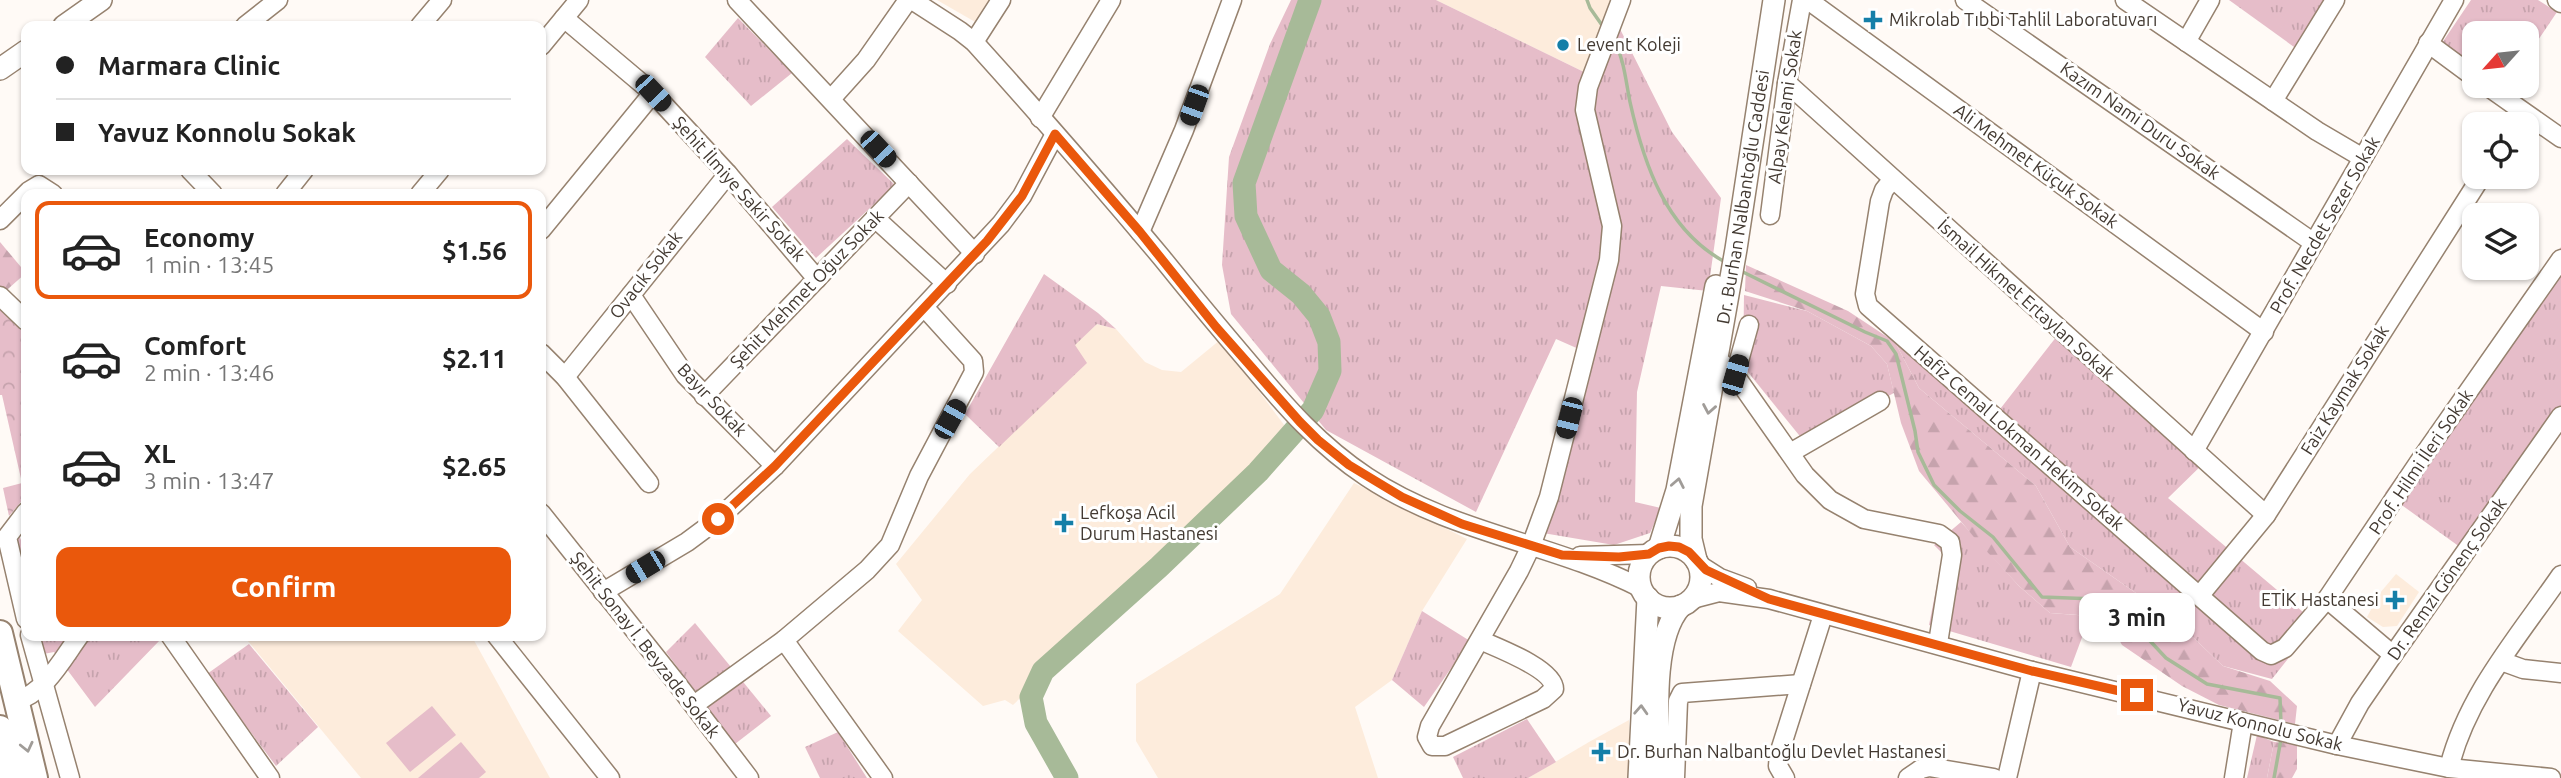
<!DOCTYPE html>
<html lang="en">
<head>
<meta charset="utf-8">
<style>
  :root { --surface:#fff; --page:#f6f6f6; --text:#222; --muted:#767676; --line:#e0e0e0; --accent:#ea580c }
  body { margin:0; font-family:Ubuntu,sans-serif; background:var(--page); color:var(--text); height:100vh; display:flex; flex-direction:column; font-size:26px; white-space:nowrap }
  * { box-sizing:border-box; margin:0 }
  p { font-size:23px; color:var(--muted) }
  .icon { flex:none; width:38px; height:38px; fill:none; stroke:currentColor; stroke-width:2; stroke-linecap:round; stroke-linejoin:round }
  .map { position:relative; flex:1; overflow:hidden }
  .details { position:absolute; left:21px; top:189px; width:525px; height:452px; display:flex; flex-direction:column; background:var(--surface); border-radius:14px; box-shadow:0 2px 5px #0004 }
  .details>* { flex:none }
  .hud { position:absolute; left:21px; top:21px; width:525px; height:154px; border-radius:14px; box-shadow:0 2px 5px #0004; display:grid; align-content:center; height:154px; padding:0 35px; background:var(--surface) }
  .needle { width:46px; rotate:243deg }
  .controls { position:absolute; left:2462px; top:21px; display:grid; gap:14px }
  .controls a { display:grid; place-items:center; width:77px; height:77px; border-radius:14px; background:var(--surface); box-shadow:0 2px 5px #0004; font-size:35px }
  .end { position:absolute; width:32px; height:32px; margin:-16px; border:9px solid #ea580c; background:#fff; box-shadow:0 0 0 4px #fff }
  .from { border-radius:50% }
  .bubble { position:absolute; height:49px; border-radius:14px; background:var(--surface); box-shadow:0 2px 5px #0004; font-size:23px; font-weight:700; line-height:49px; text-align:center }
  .car { position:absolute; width:21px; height:42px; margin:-21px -10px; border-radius:9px; box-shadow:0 0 5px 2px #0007; background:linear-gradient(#222 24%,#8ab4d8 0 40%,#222 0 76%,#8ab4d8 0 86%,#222 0) }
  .hud b { display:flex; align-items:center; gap:24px; height:66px; font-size:26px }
  .hud b+b { border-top:2px solid var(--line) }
  .hud i { width:18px; height:18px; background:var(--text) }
  ul { padding:12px 0 0; list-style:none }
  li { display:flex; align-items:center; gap:21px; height:98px; margin:0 14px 10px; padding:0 21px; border:4px solid transparent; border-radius:14px }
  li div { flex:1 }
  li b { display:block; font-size:26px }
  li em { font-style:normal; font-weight:700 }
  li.on { border-color:var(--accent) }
  li>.icon { width:63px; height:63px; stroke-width:1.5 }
  .primary-button { display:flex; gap:14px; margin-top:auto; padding:14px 35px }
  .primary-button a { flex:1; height:80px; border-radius:14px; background:var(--accent); color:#fff; font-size:28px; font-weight:700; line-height:80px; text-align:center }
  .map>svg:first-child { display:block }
  .built { fill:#fdecdc }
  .grass { fill:url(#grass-tufts) }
  .forest { fill:url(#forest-firs) }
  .park { fill:url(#park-crowns) }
  .pitch { fill:#e6bdc9 }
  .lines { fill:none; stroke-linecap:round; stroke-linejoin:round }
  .stream { stroke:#a7ba98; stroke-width:3.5 }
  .river { stroke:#a7ba98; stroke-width:23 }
  .minor-casing { stroke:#96826f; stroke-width:21 }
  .major-casing { stroke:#96826f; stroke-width:24 }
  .highway-casing { stroke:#96826f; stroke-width:28 }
  .minor { stroke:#fff; stroke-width:18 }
  .major { stroke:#fff; stroke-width:21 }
  .highway { stroke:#fff; stroke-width:24 }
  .oneway { stroke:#a09c98 }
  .route { stroke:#ea580c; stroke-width:9 }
  .poi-dot { fill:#147fa8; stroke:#fff; stroke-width:2.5 }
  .labels { text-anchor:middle; stroke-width:6; stroke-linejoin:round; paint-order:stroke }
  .poi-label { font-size:18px; fill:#423931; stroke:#fff; text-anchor:start }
  .street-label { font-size:18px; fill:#423931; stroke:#fff }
</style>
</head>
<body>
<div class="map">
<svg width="2561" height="778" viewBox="0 0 2561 778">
  <defs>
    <pattern id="grass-tufts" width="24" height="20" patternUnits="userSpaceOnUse" patternTransform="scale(1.75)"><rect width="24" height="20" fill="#e6bdc9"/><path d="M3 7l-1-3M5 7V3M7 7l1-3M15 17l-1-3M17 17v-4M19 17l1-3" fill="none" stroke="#c6a3ad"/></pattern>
    <pattern id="forest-firs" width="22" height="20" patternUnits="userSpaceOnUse" patternTransform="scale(1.75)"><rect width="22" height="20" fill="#e6bdc9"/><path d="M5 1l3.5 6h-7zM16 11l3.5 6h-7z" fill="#c6a3ad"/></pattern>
    <pattern id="park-crowns" width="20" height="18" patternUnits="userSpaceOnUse" patternTransform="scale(1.75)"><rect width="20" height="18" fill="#e6bdc9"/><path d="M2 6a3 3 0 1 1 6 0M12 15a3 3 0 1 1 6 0" fill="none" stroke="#c6a3ad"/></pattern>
  </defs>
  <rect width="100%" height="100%" fill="#fffaf6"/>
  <g class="built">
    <path d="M937,0H993L977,23Z"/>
    <path d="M1436,0H1615L1586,73Z"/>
    <path d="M1097,324L1116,329L1145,362L1162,370L1181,372L1220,340L1291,434L1013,705L1005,700L983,706L898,631L922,600L896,564L970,474L1086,363L1074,345Z"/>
    <path d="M1354,483L1467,539L1422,611L1392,680L1355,707L1378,778H1158L1136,741V684L1280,594Z"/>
    <path d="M2396,574L2419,592L2397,626L2383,627L2367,617L2380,593Z"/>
    <path d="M243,635H471L550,778H361Z"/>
    <path d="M1629,720V778H1528L1589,742Z"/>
  </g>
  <g class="grass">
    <path d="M1291,0H1436L1586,73L1619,27L1672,132L1721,198L1708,291L1661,286L1637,392L1635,502L1661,508L1650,533L1614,545L1531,531L1581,350L1556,339L1476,512L1326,430L1231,314L1222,265L1229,157L1270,44Z"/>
    <path d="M2229,0H2344L2308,57Z"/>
    <path d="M2471,0H2538L2557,12L2532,49L2527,46V33H2508L2500,28L2496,33H2474V67L2440,46Z"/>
    <path d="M738,18L792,73L751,106L705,57Z"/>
    <path d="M847,139L895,185L816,258L772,207Z"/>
    <path d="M2561,247V429L2471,555L2385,493Z"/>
    <path d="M1044,274L1098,313L1116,329L1097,324L1075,345L1087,363L999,447L965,414Z"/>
    <path d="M1744,295L1807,311L1871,346L1887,364L1894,393L1803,440L1743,366Z"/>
    <path d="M2064,327L2210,457L2168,498L2316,623L2272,679L2223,666L2176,621L2070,547L2036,486L1919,388L1895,342L1990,422Z"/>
    <path d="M9,516L21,540L26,545V635H159L161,639L95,707L54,652L28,657Z"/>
    <path d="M1961,522L2019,586L2050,613L2090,616L2071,667L1929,625L1943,554L1934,545Z"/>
    <path d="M1422,611L1470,641L1424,707L1392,680Z"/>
    <path d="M695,623L771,716L735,744L666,652Z"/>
    <path d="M249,644L318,727L276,766L207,674Z"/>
    <path d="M1527,719L1556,762L1528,778H1463L1453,757Z"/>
    <path d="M838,732L867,778H820L805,747Z"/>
    <path d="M2257,735L2274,742L2267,778H2247Z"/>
  </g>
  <g class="forest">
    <path d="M0,242L26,273L0,296Z"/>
    <path d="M1746,265L1848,311L1895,342L1919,388L2036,486L2070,547L2176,621L2223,666L2270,681L2297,706L2295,724L2219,705L2182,686L2122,645L2106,617L2050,613L2019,586L1978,542L1919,471L1901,423L1887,364L1871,346L1807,311L1745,291Z"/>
    <path d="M2274,742L2297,744V769L2292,778H2267Z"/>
  </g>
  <path class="park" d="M0,310L26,335V496L9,516L3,488L22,483L2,395H0Z"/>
  <g class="pitch">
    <path d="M432,706L456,735L410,772L386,743Z"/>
    <path d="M461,742L486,772L479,778H418Z"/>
  </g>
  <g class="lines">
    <g class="stream">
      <path d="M1587,0L1590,8L1604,28"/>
      <path d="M1613,40C1624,56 1626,83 1630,102C1644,165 1666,230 1725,262"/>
      <path d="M1741,271L1865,332L1887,341L1896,354L1915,431L1918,452L1934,485L1960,511L1993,537L2042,597L2096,599L2138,628L2166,658L2207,684L2280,698L2281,724"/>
      <path d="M2274,778L2281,739"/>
    </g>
    <path class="river" d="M1067,778L1036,723L1031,697L1043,671L1159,567L1258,472L1313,410L1330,371L1329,342L1319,316L1301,294L1271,270L1246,216L1244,183L1310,0"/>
    <defs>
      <g id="minor">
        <path d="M737,0L975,254"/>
        <path d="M912,0L960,31L974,42C1038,113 1101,185 1162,258C1191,294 1220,329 1250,364C1286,407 1320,446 1367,477C1451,533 1553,543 1641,588"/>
        <path d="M1808,0L2264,332"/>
        <path d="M1965,0L2314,243"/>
        <path d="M2125,0L2317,131L2363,158"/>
        <path d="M2557,0L2561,3"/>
        <path d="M564,18L653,93L728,174L817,279"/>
        <path d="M245,26L278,0"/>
        <path d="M420,26L442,0"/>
        <path d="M974,42L1001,0"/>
        <path d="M2186,42L2210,0"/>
        <path d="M2428,43L2474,77"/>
        <path d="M541,46L579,0"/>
        <path d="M1787,83L2266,515"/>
        <path d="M2487,86L2561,138"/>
        <path d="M831,99L866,60L908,0"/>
        <path d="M2273,101L2335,0"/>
        <path d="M1040,118L1111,0"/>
        <path d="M190,170L213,194"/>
        <path d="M1892,180L1884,190L1880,201L1865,294L1868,306L2262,651L2271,655L2285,648L2327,599L2421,459L2561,259"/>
        <path d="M285,194L304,170"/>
        <path d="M420,194L440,170"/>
        <path d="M1770,215L1787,83L1802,0"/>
        <path d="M875,218L947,284"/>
        <path d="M0,220L29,191L39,185L53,194"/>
        <path d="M541,230L653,93"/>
        <path d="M1140,232L1184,130L1232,0"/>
        <path d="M631,295L685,375L775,466"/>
        <path d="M0,296L26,321"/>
        <path d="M541,353L565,377L649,483"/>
        <path d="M1718,360L1732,371L1805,475L1830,500L1864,519L1939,534L1950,542L1952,555L1938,643"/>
        <path d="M1735,375L1749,325"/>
        <path d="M565,377L728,174"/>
        <path d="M704,396L909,183"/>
        <path d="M2194,451L2454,0"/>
        <path d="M1790,453L1880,401"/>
        <path d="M26,512L7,537L26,619"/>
        <path d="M541,513L675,681L749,778"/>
        <path d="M1580,556L1649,554"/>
        <path d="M1698,564L1720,578L1747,588"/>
        <path d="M603,592L687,542L718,519L775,466L1001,224L1022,196L1055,134"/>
        <path d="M2200,595L2266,515L2481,177"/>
        <path d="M1692,599L1719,592L1769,599L2032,671L2337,745L2449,768L2551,778"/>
        <path d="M2327,599L2393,655"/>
        <path d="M30,635L70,778"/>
        <path d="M170,635L270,778"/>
        <path d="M496,635L610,778"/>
        <path d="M784,640L883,778"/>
        <path d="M1480,640C1498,648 1554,669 1554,689L1543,699L1445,746H1432L1427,737L1430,726L1519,571L1531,546L1549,497L1609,260L1612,226L1585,110L1588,87L1621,0"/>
        <path d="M2501,661L2523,669L2561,673"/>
        <path d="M16,701C45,693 63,658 80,635"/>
        <path d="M694,705L784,640L867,570L890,545L919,476L974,372L973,361L925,308"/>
        <path d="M2337,745L2360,703L2393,655L2561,416"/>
        <path d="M2449,768C2467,695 2519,636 2561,575"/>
        <path d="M1675,778L1678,701L1682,693L1801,684"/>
        <path d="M1785,778L1778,766L1779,754L1823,615"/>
        <path d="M1908,778L1921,769L1929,767L1994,778"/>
        <path d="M2007,778L2032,671"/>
        <path d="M2234,778L2243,722"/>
      </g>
      <g id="major">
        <path d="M64,26L101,0"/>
        <path d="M0,69L26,51"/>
        <circle cx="1670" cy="577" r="31"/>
        <path d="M1659,548L1677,490L1716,286"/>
        <path id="s1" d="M1696,560L1691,539V506L1736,249L1774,0"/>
        <path d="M1639,778L1648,598"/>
        <path d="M1659,778C1659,731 1649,641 1681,606"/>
      </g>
      <g id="highway">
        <path d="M0,633L35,778"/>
        <path d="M0,728L12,778"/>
      </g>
    </defs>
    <use href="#minor" class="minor-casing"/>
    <use href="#major" class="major-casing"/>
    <use href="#highway" class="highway-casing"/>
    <use href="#minor" class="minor"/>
    <use href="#major" class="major"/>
    <use href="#highway" class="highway"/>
  </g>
  <defs><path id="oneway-chevron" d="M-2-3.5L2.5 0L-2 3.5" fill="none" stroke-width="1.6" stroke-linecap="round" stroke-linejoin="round" transform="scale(1.75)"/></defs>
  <g class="oneway">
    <use href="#oneway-chevron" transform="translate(1709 409) rotate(100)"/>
    <use href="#oneway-chevron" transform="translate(1678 483) rotate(-79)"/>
    <use href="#oneway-chevron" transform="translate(1641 710) rotate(-87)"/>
    <use href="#oneway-chevron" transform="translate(27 747) rotate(77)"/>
  </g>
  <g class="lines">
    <path class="route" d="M718,519L775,466L987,241L1022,196L1055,134L1140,232L1216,327L1300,422L1318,440L1349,465L1402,497L1462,524L1562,555L1619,557L1649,554L1659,548L1669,546L1679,547L1689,552L1706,570L1769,599L2032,671L2137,695"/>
  </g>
  <g class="poi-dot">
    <path d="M1869.5 9.5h7v7h7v7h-7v7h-7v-7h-7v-7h7z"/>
    <circle cx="1563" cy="45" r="7"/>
    <path d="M1060.5 512.5h7v7h7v7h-7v7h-7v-7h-7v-7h7z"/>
    <path d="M2391.5 589.5h7v7h7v7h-7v7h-7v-7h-7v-7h7z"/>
    <path d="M1597.5 741.5h7v7h7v7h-7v7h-7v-7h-7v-7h7z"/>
  </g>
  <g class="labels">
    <g class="poi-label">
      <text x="1889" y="26">Mikrolab Tıbbi Tahlil Laboratuvarı</text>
      <text x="1577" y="51">Levent Koleji</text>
      <text x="1080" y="519">Lefkoşa Acil<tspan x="1080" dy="21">Durum Hastanesi</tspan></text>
      <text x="2379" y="606" text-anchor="end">ETİK Hastanesi</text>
      <text x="1617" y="758">Dr. Burhan Nalbantoğlu Devlet Hastanesi</text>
    </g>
    <g class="street-label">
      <text transform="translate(1785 107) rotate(-82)" y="6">Alpay Kelami Sokak</text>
      <text transform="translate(2140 121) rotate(35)" y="6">Kazım Nami Duru Sokak</text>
      <text transform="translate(2036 166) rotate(36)" y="6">Ali Mehmet Küçuk Sokak</text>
      <text transform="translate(739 189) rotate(48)" y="6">Şehit İlmiye Sakir Sokak</text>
      <text dy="6" stroke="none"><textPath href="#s1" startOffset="368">Dr. Burhan Nalbantoğlu Caddesi</textPath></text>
      <text transform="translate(2325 225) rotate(-60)" y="6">Prof. Necdet Sezer Sokak</text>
      <text transform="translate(646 275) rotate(-52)" y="6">Ovacık Sokak</text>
      <text transform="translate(807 289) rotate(-46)" y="6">Şehit Mehmet Oğuz Sokak</text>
      <text transform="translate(2026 300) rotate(42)" y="6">İsmail Hikmet Ertaylan Sokak</text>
      <text transform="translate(2345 390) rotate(-58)" y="6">Faiz Kaymak Sokak</text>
      <text transform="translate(712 400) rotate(47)" y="6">Bayır Sokak</text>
      <text transform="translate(2019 438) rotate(41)" y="6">Hafiz Cemal Lokman Hekim Sokak</text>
      <text transform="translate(2421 462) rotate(-56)" y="6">Prof. Hilmi İleri Sokak</text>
      <text transform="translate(2447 579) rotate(-55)" y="6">Dr. Remzi Gönenç Sokak</text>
      <text transform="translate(645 645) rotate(52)" y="6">Şehit Sonay İ. Beyzade Sokak</text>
      <text transform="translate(2260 725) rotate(14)" y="6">Yavuz Konnolu Sokak</text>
    </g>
  </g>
</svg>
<div class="controls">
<a><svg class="needle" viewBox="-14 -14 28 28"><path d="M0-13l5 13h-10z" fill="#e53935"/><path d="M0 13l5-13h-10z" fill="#767676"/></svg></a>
<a><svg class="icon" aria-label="locate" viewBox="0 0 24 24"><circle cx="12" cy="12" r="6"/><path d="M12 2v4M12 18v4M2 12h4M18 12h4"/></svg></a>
<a><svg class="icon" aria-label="layers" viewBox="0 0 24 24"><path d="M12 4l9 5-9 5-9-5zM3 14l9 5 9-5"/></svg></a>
</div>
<i class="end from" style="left:718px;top:519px"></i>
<i class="end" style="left:2137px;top:695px"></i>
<div class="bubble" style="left:2079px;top:593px;width:116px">3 min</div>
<i class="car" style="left:653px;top:93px;rotate:137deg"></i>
<i class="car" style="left:1194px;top:105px;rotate:200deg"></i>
<i class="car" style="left:878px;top:149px;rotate:137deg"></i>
<i class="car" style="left:1735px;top:375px;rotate:16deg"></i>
<i class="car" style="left:1569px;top:418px;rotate:194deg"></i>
<i class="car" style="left:950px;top:419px;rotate:29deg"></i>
<i class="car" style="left:645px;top:567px;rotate:239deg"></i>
<div class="hud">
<b><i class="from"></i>Marmara Clinic</b>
<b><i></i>Yavuz Konnolu Sokak</b>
</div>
<section class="details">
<ul>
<li class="on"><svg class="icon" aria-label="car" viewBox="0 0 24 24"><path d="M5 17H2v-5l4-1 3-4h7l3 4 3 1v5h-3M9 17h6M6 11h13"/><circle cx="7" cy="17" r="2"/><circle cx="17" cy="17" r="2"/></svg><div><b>Economy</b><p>1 min · 13:45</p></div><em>$1.56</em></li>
<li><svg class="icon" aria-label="car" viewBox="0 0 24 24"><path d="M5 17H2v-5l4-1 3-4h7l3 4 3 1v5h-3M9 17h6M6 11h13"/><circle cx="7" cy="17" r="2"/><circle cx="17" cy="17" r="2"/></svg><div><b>Comfort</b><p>2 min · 13:46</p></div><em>$2.11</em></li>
<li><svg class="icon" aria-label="car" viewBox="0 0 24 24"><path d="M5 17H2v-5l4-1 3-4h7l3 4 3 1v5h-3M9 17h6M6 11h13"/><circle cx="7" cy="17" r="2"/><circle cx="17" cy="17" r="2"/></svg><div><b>XL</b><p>3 min · 13:47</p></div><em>$2.65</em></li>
</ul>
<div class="primary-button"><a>Confirm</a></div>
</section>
</div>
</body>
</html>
